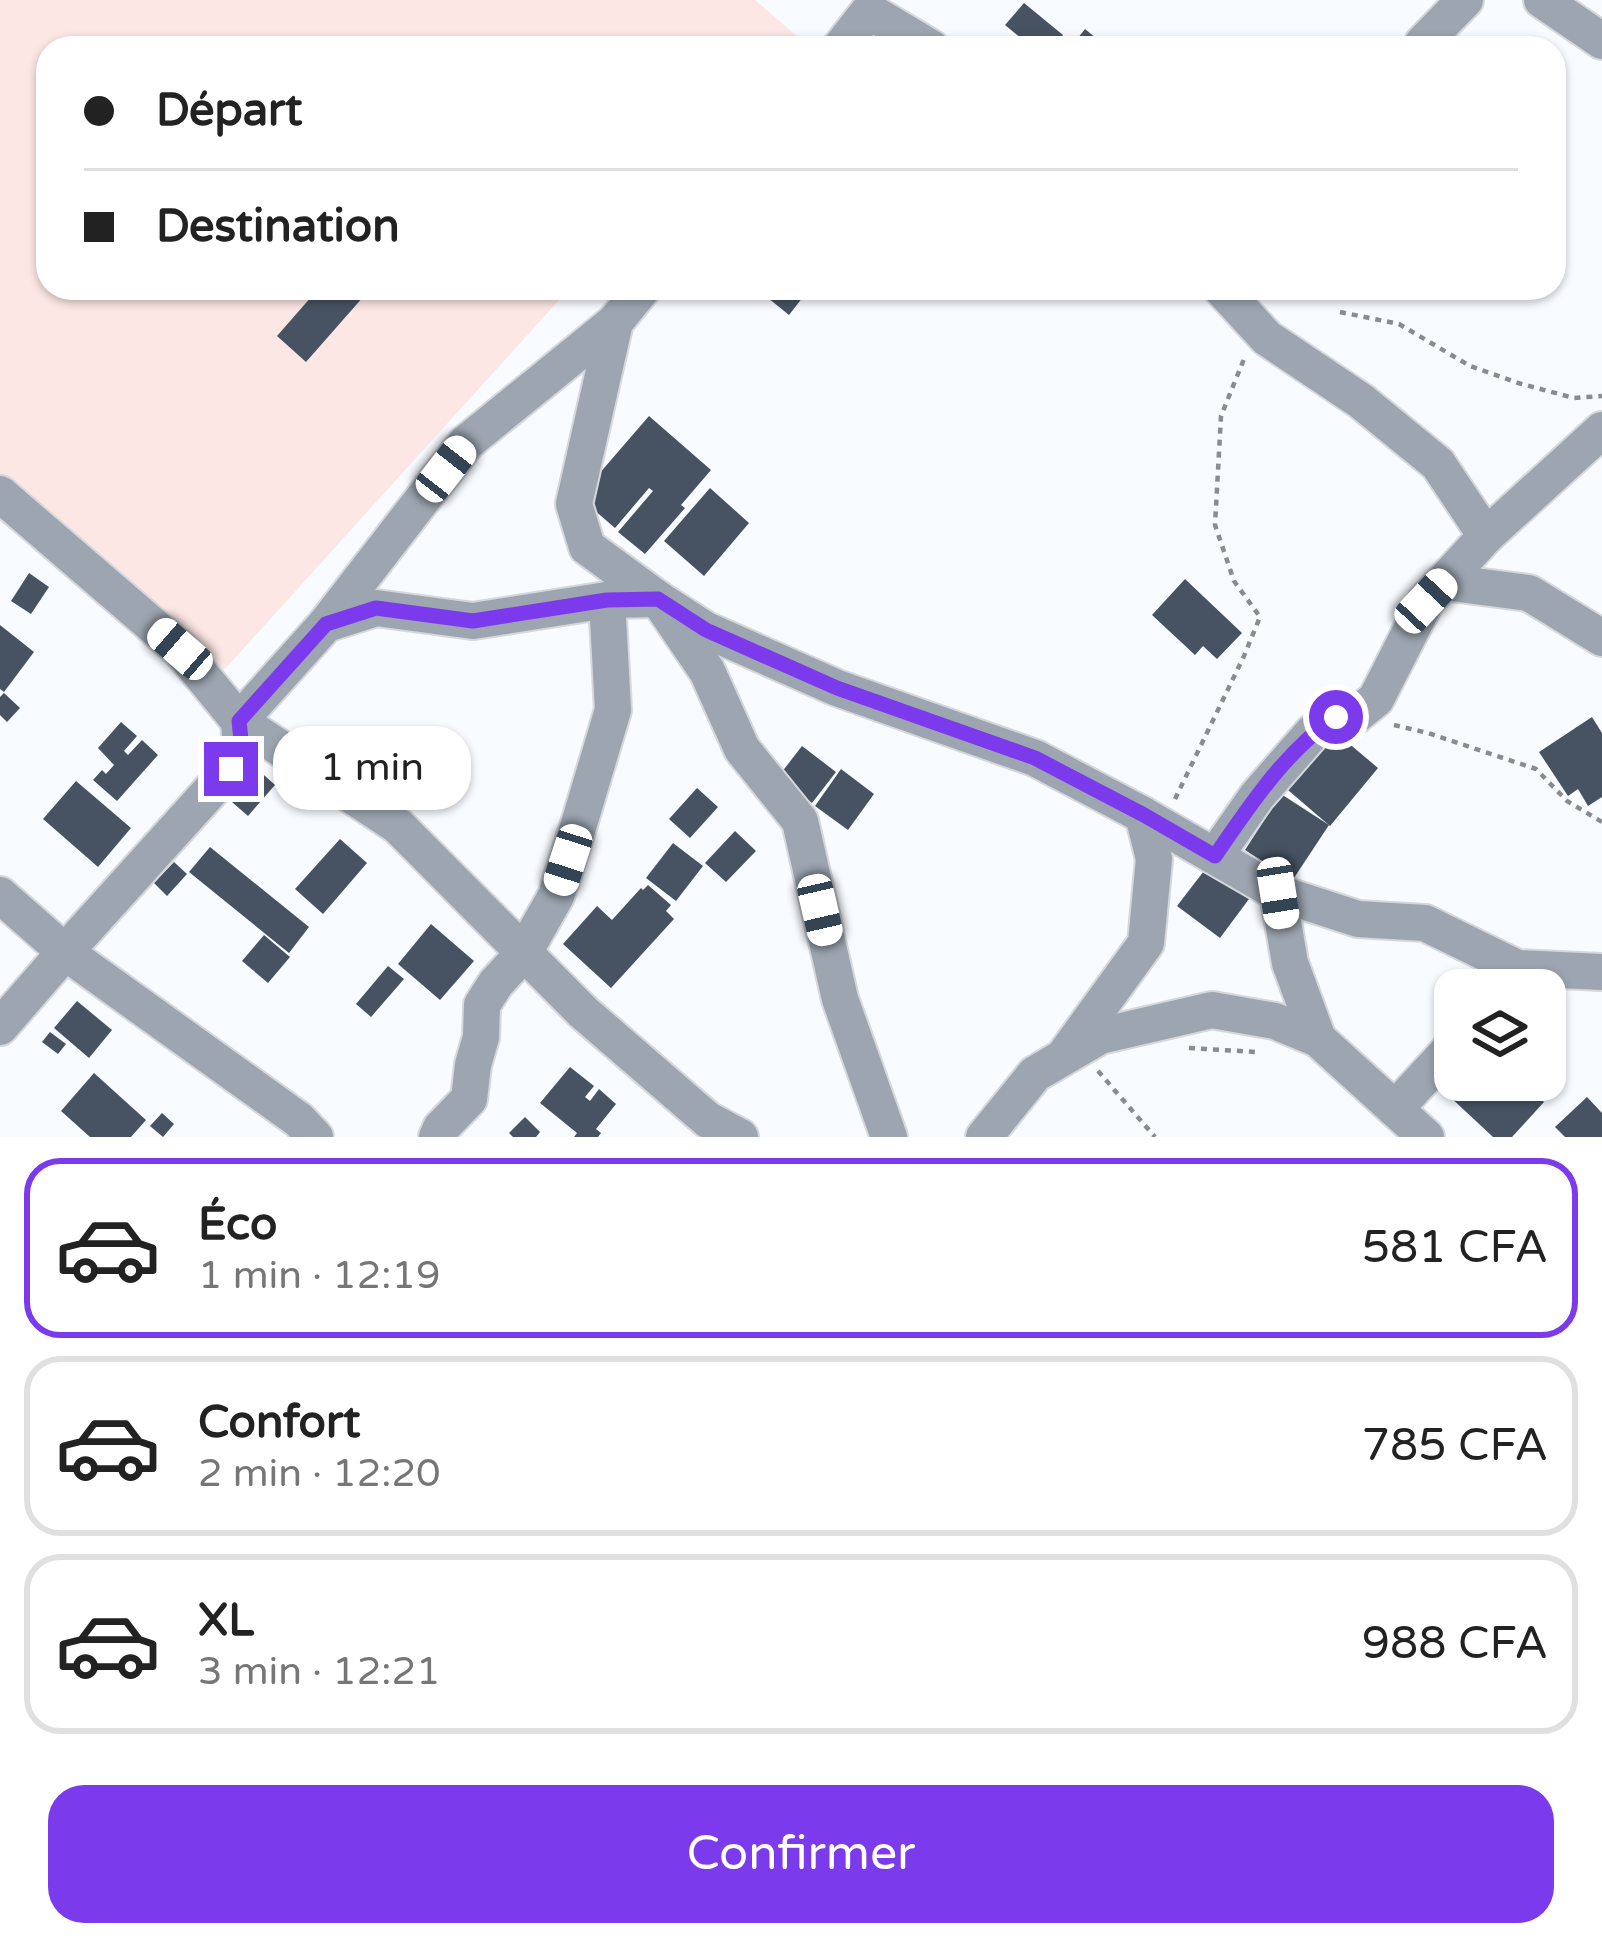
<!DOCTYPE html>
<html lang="fr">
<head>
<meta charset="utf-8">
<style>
  :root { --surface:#fff; --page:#f6f6f6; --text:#222; --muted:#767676; --line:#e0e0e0; --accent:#7c3aed }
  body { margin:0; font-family:"Varela Round",sans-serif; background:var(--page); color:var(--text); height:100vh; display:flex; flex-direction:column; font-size:45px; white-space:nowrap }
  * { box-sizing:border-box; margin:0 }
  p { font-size:39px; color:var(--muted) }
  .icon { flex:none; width:66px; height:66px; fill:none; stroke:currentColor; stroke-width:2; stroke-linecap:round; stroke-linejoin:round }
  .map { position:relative; height:1137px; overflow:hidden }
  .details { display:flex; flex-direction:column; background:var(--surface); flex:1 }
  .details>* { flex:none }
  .top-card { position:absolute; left:36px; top:36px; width:1530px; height:264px; border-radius:36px; box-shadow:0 3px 9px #0004; display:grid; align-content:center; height:264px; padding:0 48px; background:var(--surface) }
  .tools { position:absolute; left:1434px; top:969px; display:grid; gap:24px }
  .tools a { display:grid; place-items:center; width:132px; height:132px; border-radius:24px; background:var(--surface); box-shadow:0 3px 9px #0004; font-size:60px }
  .end { position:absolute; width:54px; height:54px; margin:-27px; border:15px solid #7c3aed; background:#fff; box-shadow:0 0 0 6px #fff }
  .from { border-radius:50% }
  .bubble { position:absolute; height:84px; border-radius:36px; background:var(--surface); box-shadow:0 3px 9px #0004; font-size:39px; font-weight:600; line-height:84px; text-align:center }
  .car { position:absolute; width:36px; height:72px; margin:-36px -18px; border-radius:15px; box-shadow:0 0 9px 3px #0007; background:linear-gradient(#fff 24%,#345 0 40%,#fff 0 76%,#345 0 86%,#fff 0) }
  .top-card b { display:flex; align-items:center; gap:42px; height:114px; font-size:45px }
  .top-card b+b { border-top:3px solid var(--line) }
  .top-card i { width:30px; height:30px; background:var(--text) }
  ul { padding:21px 0 0; list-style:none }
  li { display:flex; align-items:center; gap:36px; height:180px; margin:0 24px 18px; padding:0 24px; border:6px solid var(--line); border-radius:36px }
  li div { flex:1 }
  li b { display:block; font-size:45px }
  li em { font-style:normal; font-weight:600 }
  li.current { border-color:var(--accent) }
  li>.icon { width:108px; height:108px; stroke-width:1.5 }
  .cta { display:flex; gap:24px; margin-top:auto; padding:24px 48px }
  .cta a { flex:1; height:138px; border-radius:36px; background:var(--accent); color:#fff; font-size:48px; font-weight:600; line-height:138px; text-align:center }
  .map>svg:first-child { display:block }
  .garden { fill:#fde7e4 }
  .building { fill:#475363 }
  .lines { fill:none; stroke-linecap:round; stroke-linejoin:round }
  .minor-casing { stroke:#d4d7dc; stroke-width:40 }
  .path { stroke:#888c92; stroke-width:4.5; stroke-dasharray:6 6; stroke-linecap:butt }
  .minor { stroke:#9ca5b0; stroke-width:36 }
  .route { stroke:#7c3aed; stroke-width:15 }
</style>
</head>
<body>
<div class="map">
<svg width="1602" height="1137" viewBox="0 0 1602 1137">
  <rect width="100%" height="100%" fill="#f8fbff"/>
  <path class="garden" d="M0,0H755L797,36L787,48H48V288H570L224,670L0,478Z"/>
  <g class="building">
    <path d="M1024,3L1063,35L1052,48H1033L1005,25Z"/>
    <path d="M1085,29L1108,48H1070Z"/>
    <path d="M319,288H371L306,362L277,336Z"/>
    <path d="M776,288H810L789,315L768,298Z"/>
    <path d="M649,416L711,470L681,505L685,508L645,554L618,532L653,491L649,488L615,528L579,497Z"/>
    <path d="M710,488L749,523L704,576L664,541Z"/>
    <path d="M29,573L49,587L31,614L11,601Z"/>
    <path d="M1185,579L1242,633L1217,659L1203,646L1195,655L1152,615Z"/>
    <path d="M0,625L34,652L4,692L0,689Z"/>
    <path d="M4,693L20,708L7,722L0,715V697Z"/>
    <path d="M1592,717L1602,733V797L1588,806L1578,789L1568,796L1539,752Z"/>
    <path d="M121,722L137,736L124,751L128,755L142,740L158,755L117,801L93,780L102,770L106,774L114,765L98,748Z"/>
    <path d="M1327,725L1378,768L1330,826L1288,790L1323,748L1314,740Z"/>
    <path d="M802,746L836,772L812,803L778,777Z"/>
    <path d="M253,765L275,785L248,816L225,796Z"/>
    <path d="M841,769L874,794L848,830L815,806Z"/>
    <path d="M76,781L131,828L98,867L43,819Z"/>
    <path d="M697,788L718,807L690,838L669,819Z"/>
    <path d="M1281,794L1329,825L1292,881L1245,850Z"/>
    <path d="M735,831L756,851L726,882L705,863Z"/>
    <path d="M340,839L367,863L323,914L295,889Z"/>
    <path d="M673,843L703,866L676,901L646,878Z"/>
    <path d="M210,847L309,927L289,953L189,872Z"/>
    <path d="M174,862L187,874L167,896L154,883Z"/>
    <path d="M1207,867L1249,899L1220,938L1177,906Z"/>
    <path d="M648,885L671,905L666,911L674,919L611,988L563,944L597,906L612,920L641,888L643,890Z"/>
    <path d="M431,924L474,961L440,1000L398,964Z"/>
    <path d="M264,935L290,957L268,983L242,961Z"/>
    <path d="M388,966L404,979L371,1017L356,1004Z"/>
    <path d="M77,1001L112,1030L89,1058L54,1028Z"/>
    <path d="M50,1032L66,1044L58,1054L42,1042Z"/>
    <path d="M570,1067L594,1086L585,1097L590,1101L599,1089L616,1104L596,1129L601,1133L598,1137H574L577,1133L540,1103Z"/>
    <path d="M94,1073L146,1120L131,1137H90L61,1111Z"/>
    <path d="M1462,1080H1521L1544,1102L1512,1137H1493L1448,1095Z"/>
    <path d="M1587,1097L1602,1113V1137H1565L1555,1127Z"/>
    <path d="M162,1113L174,1124L163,1137L150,1126Z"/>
    <path d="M525,1117L540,1132L536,1137H513L509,1133Z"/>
  </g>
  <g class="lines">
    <defs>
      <g id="minor">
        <path d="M1542,0L1602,41"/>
        <path d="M1423,43L1465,0"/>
        <path d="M840,48L869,11L931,48"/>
        <path d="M615,322L574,504L587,547L658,599L707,671L742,749L800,821L840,999L889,1137"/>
        <path d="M0,494L180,649L239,721L326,624L376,608L473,621L607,600L658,599L706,630L837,688L1035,758L1143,815L1278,893L1290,963L1318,1039L1426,1137"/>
        <path d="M1486,536L1602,430"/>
        <path d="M1444,582L1529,593L1602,638"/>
        <path d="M326,624L466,443L615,322L643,288"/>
        <path d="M239,721L398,826L583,1012L708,1120L740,1137"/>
        <path d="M1215,856L1257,796L1313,732L1335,717L1355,716L1376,699L1426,601L1486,536L1438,464L1361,401L1267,338L1221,288"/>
        <path d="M1278,893L1358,919L1425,923L1517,968L1602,972"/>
        <path d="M0,895L65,952L231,768L241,749L239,721"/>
        <path d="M0,1027L65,952L299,1120L315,1137"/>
        <path d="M1067,1052L1146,943L1154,859L1143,815"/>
        <path d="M1395,1109L1455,1044"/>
        <path d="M437,1137L441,1128L469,1099L473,1065L481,1037L482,1005L496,983L523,954L556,896L579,824L613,710L607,600"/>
        <path d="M984,1137L1035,1074L1100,1036L1212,1010L1275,1021L1318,1039"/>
      </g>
    </defs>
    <use href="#minor" class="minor-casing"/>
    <g class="path">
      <path d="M1340,312L1399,324L1470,366L1518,383L1574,398L1602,396"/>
      <path d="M1394,725L1428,733L1536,769L1567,801L1602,822"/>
      <path d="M1175,799L1244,656L1260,617L1234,581L1215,525L1221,416L1244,359"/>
      <path d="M1189,1048L1256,1052"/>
      <path d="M1098,1071L1155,1137"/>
    </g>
    <use href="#minor" class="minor"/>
  </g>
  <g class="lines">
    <path class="route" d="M231,769L242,749L239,721L326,624L376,608L473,621L607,600L658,599L706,630L837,688L1035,758L1144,815L1215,856C1249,807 1285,751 1336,717"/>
  </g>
</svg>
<div class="tools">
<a><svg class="icon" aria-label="layers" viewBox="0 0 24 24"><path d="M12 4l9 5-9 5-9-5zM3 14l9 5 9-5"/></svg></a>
</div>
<i class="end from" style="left:1336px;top:717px"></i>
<i class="end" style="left:231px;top:769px"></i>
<div class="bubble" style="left:273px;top:726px;width:198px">1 min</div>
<i class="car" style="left:446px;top:469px;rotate:38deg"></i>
<i class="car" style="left:1426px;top:601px;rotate:43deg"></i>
<i class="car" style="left:180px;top:649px;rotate:311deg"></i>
<i class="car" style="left:568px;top:860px;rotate:198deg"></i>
<i class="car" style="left:1278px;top:893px;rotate:171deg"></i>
<i class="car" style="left:820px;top:910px;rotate:167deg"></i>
<div class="top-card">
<b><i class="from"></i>Départ</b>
<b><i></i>Destination</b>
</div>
</div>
<section class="details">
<ul>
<li class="current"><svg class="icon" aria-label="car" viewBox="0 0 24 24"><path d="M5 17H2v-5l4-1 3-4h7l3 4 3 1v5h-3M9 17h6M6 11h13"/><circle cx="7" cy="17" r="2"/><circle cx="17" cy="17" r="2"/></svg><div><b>Éco</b><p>1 min · 12:19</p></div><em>581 CFA</em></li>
<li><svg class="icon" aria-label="car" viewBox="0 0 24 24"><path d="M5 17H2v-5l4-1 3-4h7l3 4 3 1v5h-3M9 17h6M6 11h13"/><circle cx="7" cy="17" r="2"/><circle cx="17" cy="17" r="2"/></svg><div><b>Confort</b><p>2 min · 12:20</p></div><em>785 CFA</em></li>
<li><svg class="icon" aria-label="car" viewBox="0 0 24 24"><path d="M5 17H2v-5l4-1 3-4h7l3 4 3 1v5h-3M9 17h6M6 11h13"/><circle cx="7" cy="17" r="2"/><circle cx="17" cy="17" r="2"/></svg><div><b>XL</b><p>3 min · 12:21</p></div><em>988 CFA</em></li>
</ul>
<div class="cta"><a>Confirmer</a></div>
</section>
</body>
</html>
